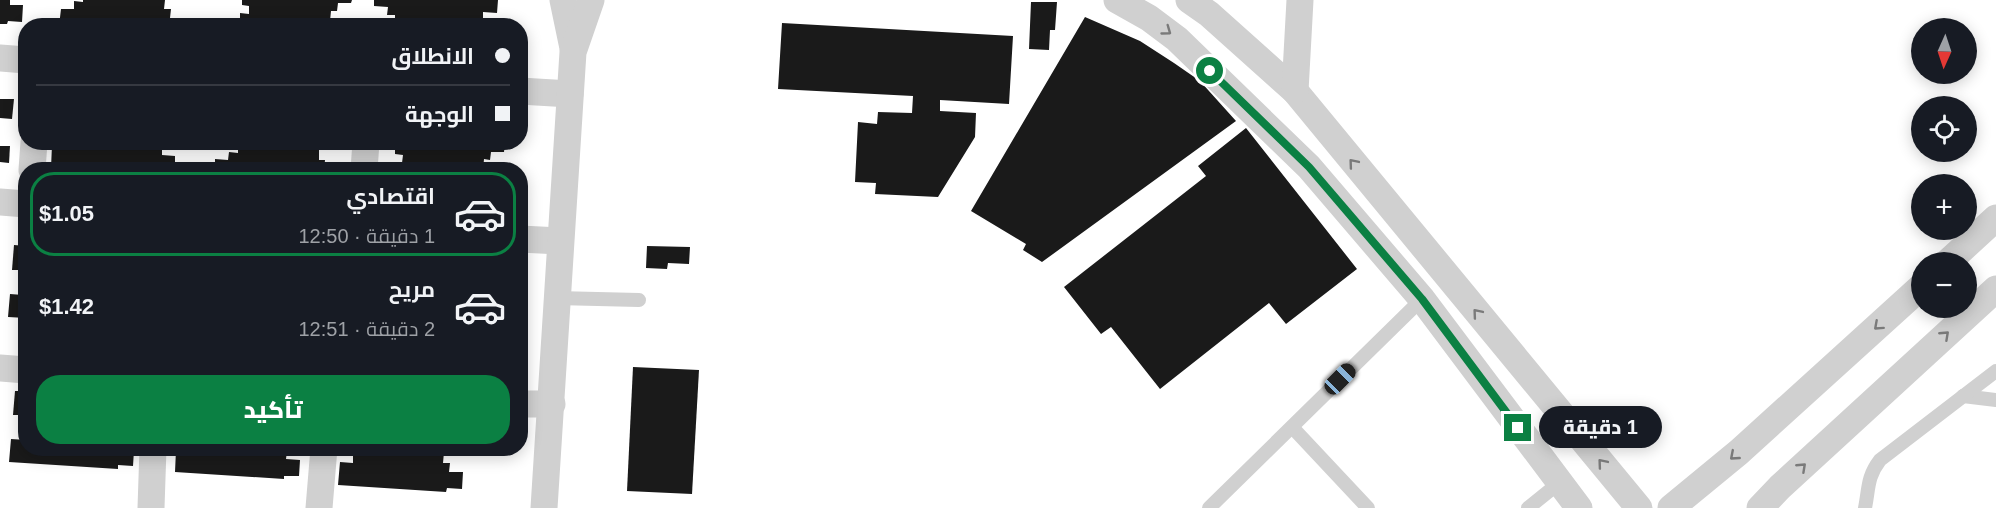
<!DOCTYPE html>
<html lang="ar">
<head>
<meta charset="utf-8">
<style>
  :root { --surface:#171b24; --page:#20242c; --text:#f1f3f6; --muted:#9ea1a6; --line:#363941; --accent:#0b8043 }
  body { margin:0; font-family:Arial,Cairo,sans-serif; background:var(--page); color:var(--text); direction:rtl; height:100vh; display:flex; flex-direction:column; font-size:22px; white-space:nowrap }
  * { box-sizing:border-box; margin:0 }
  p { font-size:20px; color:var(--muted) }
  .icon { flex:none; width:33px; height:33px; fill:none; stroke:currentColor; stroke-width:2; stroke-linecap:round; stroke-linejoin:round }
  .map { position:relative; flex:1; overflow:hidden; direction:ltr }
  .side { position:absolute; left:18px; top:162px; width:510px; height:294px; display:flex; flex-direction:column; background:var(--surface); border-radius:24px; box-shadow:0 3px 15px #0003; direction:rtl }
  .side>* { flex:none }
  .banner { position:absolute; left:18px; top:18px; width:510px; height:132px; border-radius:24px; box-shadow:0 3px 15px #0003; direction:rtl; display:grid; align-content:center; height:132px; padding:0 18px; background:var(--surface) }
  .needle { width:39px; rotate:183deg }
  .controls { position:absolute; left:1911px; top:18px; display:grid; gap:12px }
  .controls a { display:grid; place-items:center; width:66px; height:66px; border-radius:50%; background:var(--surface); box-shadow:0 3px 15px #0003; font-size:30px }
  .end { position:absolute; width:27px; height:27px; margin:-14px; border:8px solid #0b8043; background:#fff; box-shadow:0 0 0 3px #fff }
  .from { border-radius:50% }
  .bubble { position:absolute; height:42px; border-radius:21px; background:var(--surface); box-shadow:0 3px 15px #0003; font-size:20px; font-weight:800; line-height:42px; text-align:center; direction:rtl }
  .car { position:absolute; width:18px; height:36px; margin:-18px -9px; border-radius:8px; box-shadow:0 0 4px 2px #0007; background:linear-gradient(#222 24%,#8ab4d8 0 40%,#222 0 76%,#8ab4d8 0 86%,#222 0) }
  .banner b { display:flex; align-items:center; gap:21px; height:57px; font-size:22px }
  .banner b+b { border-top:2px solid var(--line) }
  .banner i { width:15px; height:15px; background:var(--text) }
  ul { padding:10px 0 0; list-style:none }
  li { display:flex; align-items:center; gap:18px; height:84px; margin:0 12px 9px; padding:0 6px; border:3px solid transparent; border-radius:24px }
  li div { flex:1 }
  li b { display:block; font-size:22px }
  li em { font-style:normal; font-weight:800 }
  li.on { border-color:var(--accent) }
  li>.icon { width:54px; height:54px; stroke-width:1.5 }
  .action { display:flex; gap:12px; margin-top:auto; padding:12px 18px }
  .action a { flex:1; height:69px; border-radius:24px; background:var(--accent); color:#fff; font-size:24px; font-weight:800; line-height:69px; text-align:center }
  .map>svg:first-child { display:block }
  .building { fill:#1a1a1a }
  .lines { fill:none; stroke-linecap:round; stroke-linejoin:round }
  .lane { stroke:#d0d0d0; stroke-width:14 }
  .street { stroke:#d0d0d0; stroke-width:27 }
  .oneway { stroke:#7a7a7a }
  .route { stroke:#0b8043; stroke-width:8 }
</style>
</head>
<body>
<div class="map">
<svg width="1996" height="508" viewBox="0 0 1996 508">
  <rect width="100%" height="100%" fill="#fff"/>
  <g class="building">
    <path d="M0,0H10V5H23L22,22L8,21L7,24H0Z"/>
    <path d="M83,0H165L164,9H171L170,18L184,19L183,26H59L61,9H74V1L83,2Z"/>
    <path d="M242,0H352L351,3H338L337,11H331L330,21H336V26H226V21H240V13L249,14V6L242,5Z"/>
    <path d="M374,0H498L497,13L483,12V20H476V26H386V23H395V15H387L388,7L374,6Z"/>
    <path d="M1031,2H1057L1055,30H1050L1049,50L1029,49Z"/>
    <path d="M1085,17L1140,41L1174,63L1200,81L1236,121L1042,262L1023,250L1026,244L971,211Z"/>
    <path d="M782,23L1013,36L1009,104L940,100V111L976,113L975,137L938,197L875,194L876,183L855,182L858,122L877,124L878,112L912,113L913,96L778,89Z"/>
    <path d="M0,99H14L12,119L0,118Z"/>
    <path d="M1246,128L1357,269L1286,324L1269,303L1160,389L1111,327L1101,334L1064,287L1206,176L1198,166Z"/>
    <path d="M66,142H156V146H162V155L175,156V170L51,168L52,145L66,146Z"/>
    <path d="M229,142H326V150H319V160H325L324,170H215V159L228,160L229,152L238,153V145L229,144Z"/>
    <path d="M382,142H505L504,152H491L490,160L484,159L483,170H393V162L402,163L403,155L395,154V146L382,145Z"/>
    <path d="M0,146H10L9,163L0,162Z"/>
    <path d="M14,245L26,246V270H12Z"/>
    <path d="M647,246L690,247L689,264L668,263L667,269L646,268Z"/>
    <path d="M24,285H26V318L8,317L10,294L23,295Z"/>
    <path d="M633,367L699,370L692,494L627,491Z"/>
    <path d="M15,391H26V415H13Z"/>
    <path d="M11,439L26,440V448L134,450L133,466L118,465V469L9,462Z"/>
    <path d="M190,448H281L280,450L287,451L286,459L300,460L299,476H284V479L175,472L176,450L190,451Z"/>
    <path d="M363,448H451L450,453L444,452L443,463H450L449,472H463L462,489L447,488L446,492L338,485L340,462L353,463V455L362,456Z"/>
  </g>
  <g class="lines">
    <g class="lane">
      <path d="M556,298L639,300"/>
      <path d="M1963,396L1996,400"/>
      <path d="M1292,427L1368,508"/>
      <path d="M1209,508L1422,299"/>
      <path d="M1528,508L1559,483"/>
      <path d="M1865,508C1869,488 1867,477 1880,460L1996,371"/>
    </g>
    <g class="street">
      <path d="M563,0L573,48"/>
      <path d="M1117,0L1149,18L1177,39L1309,167L1422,299L1579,508"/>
      <path d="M1189,0L1209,14L1295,91L1639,508"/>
      <path d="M0,58L26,60"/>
      <path d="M520,91L570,94"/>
      <path d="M1295,91L1300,0"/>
      <path d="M32,170L34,142"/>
      <path d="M364,170L366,142"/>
      <path d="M0,202L26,204"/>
      <path d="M520,239L560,241"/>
      <path d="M1948,262L1996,218"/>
      <path d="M0,368L26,370"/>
      <path d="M520,404H552"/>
      <path d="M151,508L153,448"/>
      <path d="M319,508L324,448"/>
      <path d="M544,508L573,52L591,0"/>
      <path d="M1671,508L1739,452L1922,286"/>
      <path d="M1760,508L1780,487L1996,289"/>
    </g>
  </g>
  <defs><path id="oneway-chevron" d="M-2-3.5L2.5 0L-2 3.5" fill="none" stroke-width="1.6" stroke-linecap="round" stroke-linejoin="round" transform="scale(1.5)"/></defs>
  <g class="oneway">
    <use href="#oneway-chevron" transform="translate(1167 31) rotate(36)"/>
    <use href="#oneway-chevron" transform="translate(1353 163) rotate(-130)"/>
    <use href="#oneway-chevron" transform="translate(1477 313) rotate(-130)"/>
    <use href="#oneway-chevron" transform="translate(1878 326) rotate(138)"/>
    <use href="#oneway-chevron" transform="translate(1945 335) rotate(-43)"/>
    <use href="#oneway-chevron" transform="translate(1734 456) rotate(139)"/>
    <use href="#oneway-chevron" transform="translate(1602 463) rotate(-130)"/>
    <use href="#oneway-chevron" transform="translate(1802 467) rotate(-43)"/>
  </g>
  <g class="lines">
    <path class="route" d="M1210,71L1309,167L1422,299L1518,428"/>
  </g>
</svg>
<div class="controls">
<a><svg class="needle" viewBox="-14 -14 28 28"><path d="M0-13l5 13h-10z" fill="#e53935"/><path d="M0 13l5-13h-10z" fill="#9ea1a6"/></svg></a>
<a><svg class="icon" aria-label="locate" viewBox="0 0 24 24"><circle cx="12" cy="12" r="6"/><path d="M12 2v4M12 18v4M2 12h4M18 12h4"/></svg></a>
<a>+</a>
<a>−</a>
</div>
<i class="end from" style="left:1210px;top:71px"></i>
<i class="end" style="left:1518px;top:428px"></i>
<div class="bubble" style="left:1539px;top:406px;width:123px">1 دقيقة</div>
<i class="car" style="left:1340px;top:379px;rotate:45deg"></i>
<div class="banner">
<b><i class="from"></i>الانطلاق</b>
<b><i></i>الوجهة</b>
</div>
<section class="side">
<ul>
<li class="on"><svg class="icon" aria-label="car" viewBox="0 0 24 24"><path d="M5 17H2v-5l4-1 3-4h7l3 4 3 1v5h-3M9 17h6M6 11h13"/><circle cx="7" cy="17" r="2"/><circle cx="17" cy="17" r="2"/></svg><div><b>اقتصادي</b><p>1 دقيقة · 12:50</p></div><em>$1.05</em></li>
<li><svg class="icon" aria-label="car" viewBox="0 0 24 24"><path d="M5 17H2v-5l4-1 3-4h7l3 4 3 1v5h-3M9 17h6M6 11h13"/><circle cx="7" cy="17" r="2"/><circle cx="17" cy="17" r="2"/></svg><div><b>مريح</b><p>2 دقيقة · 12:51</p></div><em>$1.42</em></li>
</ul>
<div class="action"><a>تأكيد</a></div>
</section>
</div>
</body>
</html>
